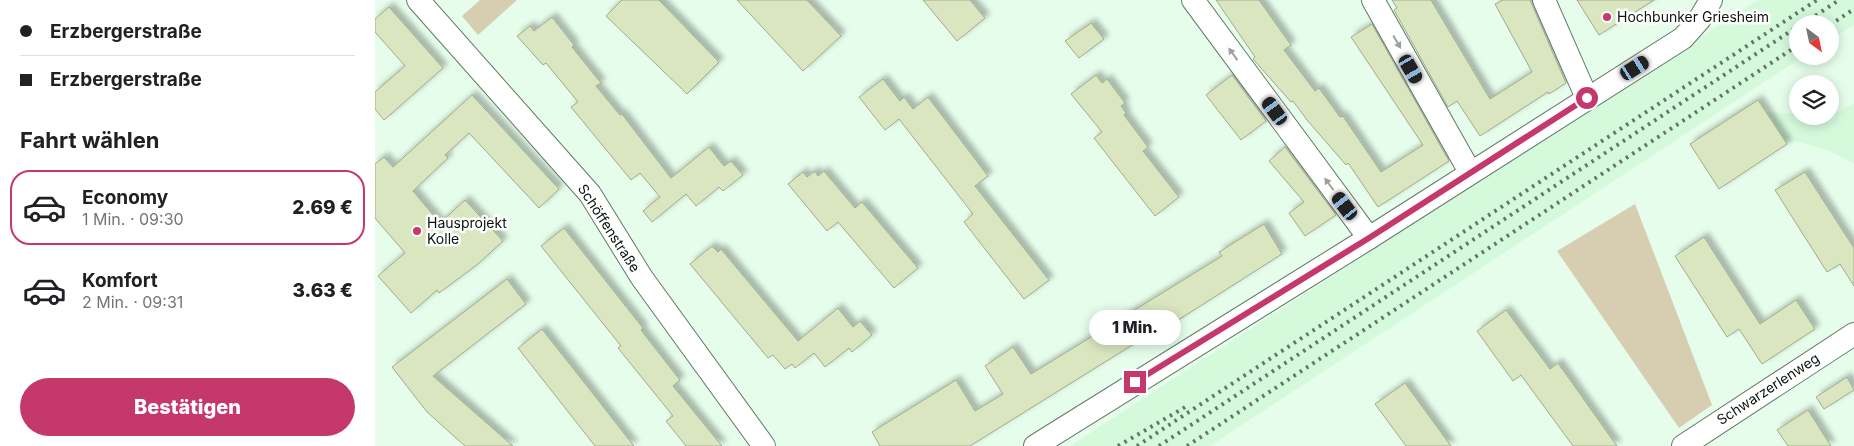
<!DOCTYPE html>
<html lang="de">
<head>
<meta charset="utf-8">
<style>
  :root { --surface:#fff; --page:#f6f6f6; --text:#202124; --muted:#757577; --line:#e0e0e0; --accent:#c4386b }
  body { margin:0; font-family:Inter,sans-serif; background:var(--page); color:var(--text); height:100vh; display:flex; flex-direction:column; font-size:19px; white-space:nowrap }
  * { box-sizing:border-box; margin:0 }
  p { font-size:16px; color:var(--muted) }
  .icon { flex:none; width:28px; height:28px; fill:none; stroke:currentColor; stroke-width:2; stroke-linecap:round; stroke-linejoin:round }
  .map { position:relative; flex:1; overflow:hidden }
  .panel { display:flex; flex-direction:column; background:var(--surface); width:375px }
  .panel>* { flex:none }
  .banner { display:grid; align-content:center; height:110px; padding:0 20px; background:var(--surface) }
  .needle { width:32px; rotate:147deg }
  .buttons { position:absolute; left:1414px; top:15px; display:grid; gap:10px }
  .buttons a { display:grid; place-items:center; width:50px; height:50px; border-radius:50%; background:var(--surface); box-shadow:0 2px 12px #0003; font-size:25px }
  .end { position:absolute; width:22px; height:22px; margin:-11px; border:6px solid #c4386b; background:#fff; box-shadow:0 0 0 2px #fff }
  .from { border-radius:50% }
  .bubble { position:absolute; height:35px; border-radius:18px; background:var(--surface); box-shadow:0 2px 12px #0003; font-size:16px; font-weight:800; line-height:35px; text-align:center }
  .car { position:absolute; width:15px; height:30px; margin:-15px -8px; border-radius:6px; box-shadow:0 0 4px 1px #0007; background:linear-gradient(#222 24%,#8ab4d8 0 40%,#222 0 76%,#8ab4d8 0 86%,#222 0) }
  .banner b { display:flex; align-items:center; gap:18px; height:48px; font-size:19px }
  .banner b+b { border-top:1px solid var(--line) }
  .banner i { width:12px; height:12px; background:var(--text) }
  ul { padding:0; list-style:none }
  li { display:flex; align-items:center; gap:15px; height:75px; margin:0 10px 8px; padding:0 10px; border:2px solid transparent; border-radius:20px }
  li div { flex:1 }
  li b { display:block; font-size:19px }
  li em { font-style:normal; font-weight:800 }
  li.selected { border-color:var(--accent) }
  li>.icon { width:45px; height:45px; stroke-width:1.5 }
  h2 { padding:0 20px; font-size:22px; line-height:60px }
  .cta { display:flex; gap:10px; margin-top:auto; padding:10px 20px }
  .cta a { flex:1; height:58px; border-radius:30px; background:var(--accent); color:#fff; font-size:20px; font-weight:800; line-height:58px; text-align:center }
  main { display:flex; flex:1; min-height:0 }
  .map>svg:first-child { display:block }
  .built { fill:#d4f9db }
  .green { fill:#d7ceb1 }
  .building { fill:#dae6bf; stroke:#a1aa8b; filter:url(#shadow) }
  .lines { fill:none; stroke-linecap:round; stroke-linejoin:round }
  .minor-casing { stroke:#5f7a64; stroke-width:24 }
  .minor { stroke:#fff; stroke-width:22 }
  .rail { stroke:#657568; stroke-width:4; stroke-dasharray:2.5 5; stroke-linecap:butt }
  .oneway { fill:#9da19d }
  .route { stroke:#c4386b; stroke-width:6 }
  .poi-dot { fill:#c4386b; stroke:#fff; stroke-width:2 }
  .labels { text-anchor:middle; stroke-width:5; stroke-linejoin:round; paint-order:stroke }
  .poi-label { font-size:14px; fill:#09130b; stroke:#fff; text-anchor:start }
  .street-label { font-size:14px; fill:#09130b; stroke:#fff }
</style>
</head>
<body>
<main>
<section class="panel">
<div class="banner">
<b><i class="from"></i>Erzbergerstraße</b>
<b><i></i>Erzbergerstraße</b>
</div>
<h2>Fahrt wählen</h2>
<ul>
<li class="selected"><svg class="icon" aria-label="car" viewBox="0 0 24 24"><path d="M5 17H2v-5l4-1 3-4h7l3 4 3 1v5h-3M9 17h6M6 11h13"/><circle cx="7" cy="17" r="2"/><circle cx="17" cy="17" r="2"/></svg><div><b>Economy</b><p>1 Min. · 09:30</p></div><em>2.69 €</em></li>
<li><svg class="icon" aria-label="car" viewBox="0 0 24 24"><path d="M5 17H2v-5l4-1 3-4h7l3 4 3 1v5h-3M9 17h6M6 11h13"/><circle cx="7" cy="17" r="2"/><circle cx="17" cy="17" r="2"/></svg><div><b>Komfort</b><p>2 Min. · 09:31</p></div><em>3.63 €</em></li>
</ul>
<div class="cta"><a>Bestätigen</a></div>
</section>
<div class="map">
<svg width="1479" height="446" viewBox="0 0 1479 446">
  <defs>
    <filter id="shadow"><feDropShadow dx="4.5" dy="-4.5" stdDeviation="2.5" flood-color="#0004"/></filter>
  </defs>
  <rect width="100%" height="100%" fill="#e5fdea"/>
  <g class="built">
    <path d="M1383,0H1479V25L1455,39V24H1422V56H1429L835,446H695Z"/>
    <path d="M1383,100L1391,112L1422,114V116H1455L1479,103V164L1455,151L1421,141L1412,144L1344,189L1315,144Z"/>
  </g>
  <g class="green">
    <path d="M105,0H142L103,35L87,16Z"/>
    <path d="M1260,204L1337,405L1304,428L1182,251Z"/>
  </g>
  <g class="building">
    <path d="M247,0H284L344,62L312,94L231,16Z"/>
    <path d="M362,0H432L466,36L428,71Z"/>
    <path d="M548,0H595L610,18L582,41Z"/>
    <path d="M841,0H884L916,45L909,50L940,91L944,88L965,117L968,116L1006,172L1048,145L976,37L997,24L1074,161L1003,207L973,163L971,165L932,120L918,101L916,102L878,59L880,57Z"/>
    <path d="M1017,0H1056L1115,99L1157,72L1120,4L1128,0H1155L1191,83L1174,94L1173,92L1105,136L1082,101L1073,107L1019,10L1022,8Z"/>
    <path d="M1202,0H1279L1224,35Z"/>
    <path d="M14,7L68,68L9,120L0,109V92L30,66L0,32V19Z"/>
    <path d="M177,17L199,45L197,47L226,83L221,86L245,115L247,114L296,178L334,147L349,166L356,161L368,175L348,191L344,187L321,206L311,194L277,222L268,211L285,197L265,173L256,180L196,107L203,102L171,63L168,65L142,36L155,26L159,31Z"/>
    <path d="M716,23L729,39L704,58L690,41Z"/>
    <path d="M721,75L727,83L732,79L750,103L746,106L751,113L749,115L773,147L768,151L804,197L780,216L719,138L727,132L696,94Z"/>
    <path d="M857,75L891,121L866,140L831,95Z"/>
    <path d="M508,79L525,101L529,97L538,109L553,97L613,176L600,186L674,280L649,299L589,222L598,214L524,119L510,130L484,97Z"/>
    <path d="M97,95L184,189L164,208L94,133L70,155L73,158L38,191L65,223L90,200L128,241L103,264L64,293L62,290L36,313L3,276L30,253L0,218V164L9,157L18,167Z"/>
    <path d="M1383,100L1412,144L1344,189L1315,144Z"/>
    <path d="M910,147L961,215L930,236L914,213L929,202L894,161Z"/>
    <path d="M440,171L443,176L449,171L480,208L487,202L543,268L519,288L463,222L452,231L413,184L428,172L432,177Z"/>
    <path d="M1430,172L1479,248V286L1465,264L1452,272L1400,190Z"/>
    <path d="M889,224L907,254L764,345L762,342L595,446H505L497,432L581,380L600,411L628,394L610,366L638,347L656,374L847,256L844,252Z"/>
    <path d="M189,228L268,328L266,330L305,380L298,386L347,446H311L291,421L298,416L243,348L246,346L166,246Z"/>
    <path d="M1329,237L1385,324L1421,300L1440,329L1387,364L1364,329L1352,337L1300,256Z"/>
    <path d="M337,246L343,252L346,249L423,341L463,308L478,327L485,321L497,335L477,352L474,348L450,367L439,353L420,368L417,364L410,369L398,355L393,358L315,264Z"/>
    <path d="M132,279L151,304L58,376L138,446H90L52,412L17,367Z"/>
    <path d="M1131,310L1175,369L1183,363L1242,446H1198L1146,375L1138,381L1102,331Z"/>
    <path d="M167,329L212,386L259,446H220L143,348Z"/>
    <path d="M1472,377L1479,390L1449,409L1441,397Z"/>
    <path d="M1030,383L1076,446H1031L1000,404Z"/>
    <path d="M1433,410L1456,446H1413L1402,430Z"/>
  </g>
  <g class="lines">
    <defs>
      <g id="minor">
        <path d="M43,0L215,194L267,278L389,446"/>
        <path d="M818,0L994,238"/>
        <path d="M998,0L1095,172"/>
        <path d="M1169,0L1212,98"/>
        <path d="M660,446L994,238L1308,38L1324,20L1336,0"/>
        <path d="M1308,446L1479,334"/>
      </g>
    </defs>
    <use href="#minor" class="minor-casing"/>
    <use href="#minor" class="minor"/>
    <g class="rail">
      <path d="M1428,24L1464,0"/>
      <path d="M1455,25L1479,9"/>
      <path d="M743,446L812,406"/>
      <path d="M762,446L1442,0"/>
      <path d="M784,446L1422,27"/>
      <path d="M812,446L1422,46"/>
    </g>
  </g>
  <defs><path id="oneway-solid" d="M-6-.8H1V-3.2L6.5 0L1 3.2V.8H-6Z" transform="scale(1.25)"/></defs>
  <g class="oneway">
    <use href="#oneway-solid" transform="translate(1022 42) rotate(60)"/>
    <use href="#oneway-solid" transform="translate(858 54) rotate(-126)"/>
    <use href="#oneway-solid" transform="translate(954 184) rotate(-126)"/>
  </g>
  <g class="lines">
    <path class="route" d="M760,382L994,238L1212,98"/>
  </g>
  <g class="poi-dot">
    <circle cx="1232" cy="17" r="5"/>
    <circle cx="42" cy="231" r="5"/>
  </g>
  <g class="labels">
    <g class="poi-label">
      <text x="1242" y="22">Hochbunker Griesheim</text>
      <text x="52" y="228">Hausprojekt<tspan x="52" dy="16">Kolle</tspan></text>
    </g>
    <g class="street-label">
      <text transform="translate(234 228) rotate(57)" y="5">Schöffenstraße</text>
      <text transform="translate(1393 389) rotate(-33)" y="5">Schwarzerlenweg</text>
    </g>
  </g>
</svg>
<div class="buttons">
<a><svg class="needle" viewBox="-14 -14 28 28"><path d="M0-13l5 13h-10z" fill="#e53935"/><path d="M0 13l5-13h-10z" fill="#757577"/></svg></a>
<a><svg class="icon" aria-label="layers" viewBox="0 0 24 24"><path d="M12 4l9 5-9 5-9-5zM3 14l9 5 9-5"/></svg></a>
</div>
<i class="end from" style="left:1212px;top:98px"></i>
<i class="end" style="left:760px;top:382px"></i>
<div class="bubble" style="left:714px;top:310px;width:92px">1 Min.</div>
<i class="car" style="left:1260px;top:68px;rotate:58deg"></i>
<i class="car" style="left:1036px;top:69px;rotate:150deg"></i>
<i class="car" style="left:900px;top:111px;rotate:324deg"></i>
<i class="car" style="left:970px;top:206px;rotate:323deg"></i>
</div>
</main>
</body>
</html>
